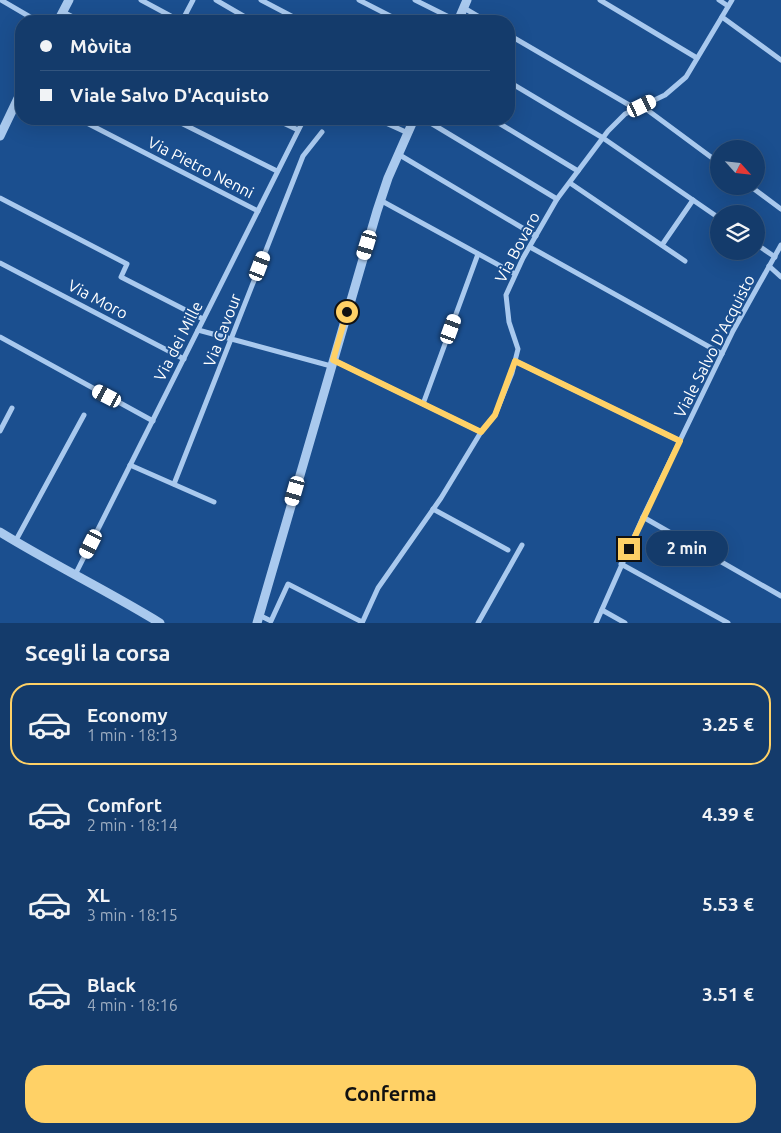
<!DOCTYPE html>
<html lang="it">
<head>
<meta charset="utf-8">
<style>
  :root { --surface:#143b6b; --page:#214673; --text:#f1f3f6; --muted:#9dadc1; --line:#33557e; --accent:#ffd166 }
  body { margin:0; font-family:Ubuntu,sans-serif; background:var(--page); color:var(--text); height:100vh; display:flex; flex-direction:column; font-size:19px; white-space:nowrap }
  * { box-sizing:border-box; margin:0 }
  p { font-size:16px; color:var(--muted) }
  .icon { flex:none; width:28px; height:28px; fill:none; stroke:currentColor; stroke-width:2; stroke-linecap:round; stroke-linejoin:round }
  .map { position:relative; height:623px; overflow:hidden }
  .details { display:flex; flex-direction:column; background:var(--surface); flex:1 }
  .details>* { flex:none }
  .hud { position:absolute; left:15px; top:15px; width:500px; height:110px; border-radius:20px; box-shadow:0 5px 20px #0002,0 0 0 1px var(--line); display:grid; align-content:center; height:110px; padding:0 25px; background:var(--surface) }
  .needle { width:32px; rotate:117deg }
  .buttons { position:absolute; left:710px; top:140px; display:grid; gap:10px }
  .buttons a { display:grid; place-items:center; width:55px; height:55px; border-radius:50%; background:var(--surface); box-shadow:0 5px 20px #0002,0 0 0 1px var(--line); font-size:25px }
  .end { position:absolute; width:22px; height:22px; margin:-11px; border:6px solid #ffd166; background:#111; box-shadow:0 0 0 2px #111 }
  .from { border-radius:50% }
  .bubble { position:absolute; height:35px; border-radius:18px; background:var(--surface); box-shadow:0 5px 20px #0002,0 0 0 1px var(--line); font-size:16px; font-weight:600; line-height:35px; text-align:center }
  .car { position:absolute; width:15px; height:30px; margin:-15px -8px; border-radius:6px; box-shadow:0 0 4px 1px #0007; background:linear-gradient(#fff 24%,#345 0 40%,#fff 0 76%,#345 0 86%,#fff 0) }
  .hud b { display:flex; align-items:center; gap:18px; height:48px; font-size:19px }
  .hud b+b { border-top:1px solid var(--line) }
  .hud i { width:12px; height:12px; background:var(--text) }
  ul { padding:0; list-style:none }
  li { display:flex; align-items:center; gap:15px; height:82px; margin:0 10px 8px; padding:0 15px; border:2px solid transparent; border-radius:20px }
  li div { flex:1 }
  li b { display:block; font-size:19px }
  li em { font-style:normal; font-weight:600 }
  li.active { border-color:var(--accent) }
  li>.icon { width:45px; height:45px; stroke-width:1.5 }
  h2 { padding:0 25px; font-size:22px; line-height:60px }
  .cta { display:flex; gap:10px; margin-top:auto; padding:10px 25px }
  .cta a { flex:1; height:58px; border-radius:20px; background:var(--accent); color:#111; font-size:20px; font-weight:600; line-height:58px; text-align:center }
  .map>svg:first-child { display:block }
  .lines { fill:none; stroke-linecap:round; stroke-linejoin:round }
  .minor { stroke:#a9c9ee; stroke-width:5 }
  .tertiary { stroke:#a9c9ee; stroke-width:9 }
  .route { stroke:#ffd166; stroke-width:6 }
  .labels { text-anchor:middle; stroke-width:4; stroke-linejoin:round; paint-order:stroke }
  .street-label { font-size:16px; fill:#fff; stroke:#1b4f8f }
</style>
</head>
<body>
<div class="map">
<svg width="781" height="623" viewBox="0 0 781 623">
  <rect width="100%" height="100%" fill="#1b4f8f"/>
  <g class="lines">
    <g class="minor">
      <path d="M1,0L37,21"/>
      <path d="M141,0L180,21"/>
      <path d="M216,0L252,21"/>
      <path d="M261,0L301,21"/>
      <path d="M359,0L400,21"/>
      <path d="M415,0L457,21"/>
      <path d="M600,0L697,58"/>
      <path d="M719,0L728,6"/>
      <path d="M464,8L486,21"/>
      <path d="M63,12L81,21"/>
      <path d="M722,17L781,60"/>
      <path d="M182,21L193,0"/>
      <path d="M509,35L636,109"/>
      <path d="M509,82L603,138L719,218"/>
      <path d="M642,106L719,163"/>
      <path d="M79,119L258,211"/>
      <path d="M173,119L277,171"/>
      <path d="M275,119L298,130"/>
      <path d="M377,119L408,133"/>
      <path d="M424,119L557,199"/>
      <path d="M492,119L578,171"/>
      <path d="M398,154L536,236"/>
      <path d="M570,183L685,261"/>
      <path d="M750,186L781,209"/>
      <path d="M0,198L127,264L121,277L203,319"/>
      <path d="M380,200L515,274"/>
      <path d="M756,244L775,257"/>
      <path d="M662,245L693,200"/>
      <path d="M530,247L722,354"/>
      <path d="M0,263L184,359"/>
      <path d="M769,266L781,277"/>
      <path d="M198,330L331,366"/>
      <path d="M0,337L153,421"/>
      <path d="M333,360L481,432"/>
      <path d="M515,361L680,441"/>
      <path d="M423,404L478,254"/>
      <path d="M0,431L12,408"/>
      <path d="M130,465L214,502"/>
      <path d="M174,484L303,156L322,132"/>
      <path d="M433,509L508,550"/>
      <path d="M643,517L781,596"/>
      <path d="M15,542L84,415"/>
      <path d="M621,564L728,623"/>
      <path d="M75,575L304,119"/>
      <path d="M602,610L625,623"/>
      <path d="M259,615L271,621L288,584L362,622"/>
      <path d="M362,623L378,588L441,498L481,432L495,415L512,373L518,349L509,322L506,295L523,258L557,199L608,131L625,114L665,95L686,77L732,0"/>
      <path d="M478,623L522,545"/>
      <path d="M596,623L643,517L733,331L781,245"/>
    </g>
    <g class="tertiary">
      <path d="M58,21L69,0"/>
      <path d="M458,21L467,0"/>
      <path d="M0,136L21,92"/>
      <path d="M0,532C52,564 108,591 160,623"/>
      <path d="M257,623L377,211L388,178L414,119"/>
    </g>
  </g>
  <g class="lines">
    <path class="route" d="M347,312L333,360L481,432L495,415L515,361L680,441L629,549"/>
  </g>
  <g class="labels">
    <g class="street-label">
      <text transform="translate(201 167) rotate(27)" y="6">Via Pietro Nenni</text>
      <text transform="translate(517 247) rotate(-62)" y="6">Via Bovaro</text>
      <text transform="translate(98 299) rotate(28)" y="6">Via Moro</text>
      <text transform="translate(222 330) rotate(-69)" y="6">Via Cavour</text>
      <text transform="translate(178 341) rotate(-63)" y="6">Via dei Mille</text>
      <text transform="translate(714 346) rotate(-63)" y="6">Viale Salvo D'Acquisto</text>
    </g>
  </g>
</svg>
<div class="buttons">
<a><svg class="needle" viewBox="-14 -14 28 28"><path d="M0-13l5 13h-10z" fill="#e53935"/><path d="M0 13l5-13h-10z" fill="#9dadc1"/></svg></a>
<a><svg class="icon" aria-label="layers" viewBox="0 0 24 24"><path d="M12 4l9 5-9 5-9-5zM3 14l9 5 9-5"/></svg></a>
</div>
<i class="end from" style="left:347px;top:312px"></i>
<i class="end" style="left:629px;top:549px"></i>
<div class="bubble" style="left:646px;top:531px;width:82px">2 min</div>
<i class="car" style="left:642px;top:106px;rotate:64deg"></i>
<i class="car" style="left:367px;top:245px;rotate:197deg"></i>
<i class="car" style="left:260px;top:266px;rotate:21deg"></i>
<i class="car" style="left:451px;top:329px;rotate:20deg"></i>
<i class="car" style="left:107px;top:396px;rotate:298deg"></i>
<i class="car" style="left:295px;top:491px;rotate:196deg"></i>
<i class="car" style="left:91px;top:544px;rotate:207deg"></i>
<div class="hud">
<b><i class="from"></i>Mòvita</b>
<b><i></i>Viale Salvo D'Acquisto</b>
</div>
</div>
<section class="details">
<h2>Scegli la corsa</h2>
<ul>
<li class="active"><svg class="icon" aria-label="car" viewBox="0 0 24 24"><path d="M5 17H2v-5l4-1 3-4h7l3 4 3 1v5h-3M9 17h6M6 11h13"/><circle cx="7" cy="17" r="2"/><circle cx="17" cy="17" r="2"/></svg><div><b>Economy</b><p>1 min · 18:13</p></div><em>3.25 €</em></li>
<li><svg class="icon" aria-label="car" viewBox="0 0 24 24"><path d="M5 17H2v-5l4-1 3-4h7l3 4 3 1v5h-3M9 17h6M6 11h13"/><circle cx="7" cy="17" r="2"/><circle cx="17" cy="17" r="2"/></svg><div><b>Comfort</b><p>2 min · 18:14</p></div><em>4.39 €</em></li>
<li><svg class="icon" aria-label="car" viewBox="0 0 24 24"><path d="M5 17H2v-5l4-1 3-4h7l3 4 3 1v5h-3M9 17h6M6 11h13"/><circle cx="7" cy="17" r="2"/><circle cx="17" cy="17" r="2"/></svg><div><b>XL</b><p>3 min · 18:15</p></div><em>5.53 €</em></li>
<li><svg class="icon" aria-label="car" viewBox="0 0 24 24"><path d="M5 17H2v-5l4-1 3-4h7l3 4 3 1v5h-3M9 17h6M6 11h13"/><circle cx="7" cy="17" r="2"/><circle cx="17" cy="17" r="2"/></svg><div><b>Black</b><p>4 min · 18:16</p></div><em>3.51 €</em></li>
</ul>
<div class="cta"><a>Conferma</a></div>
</section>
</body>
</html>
